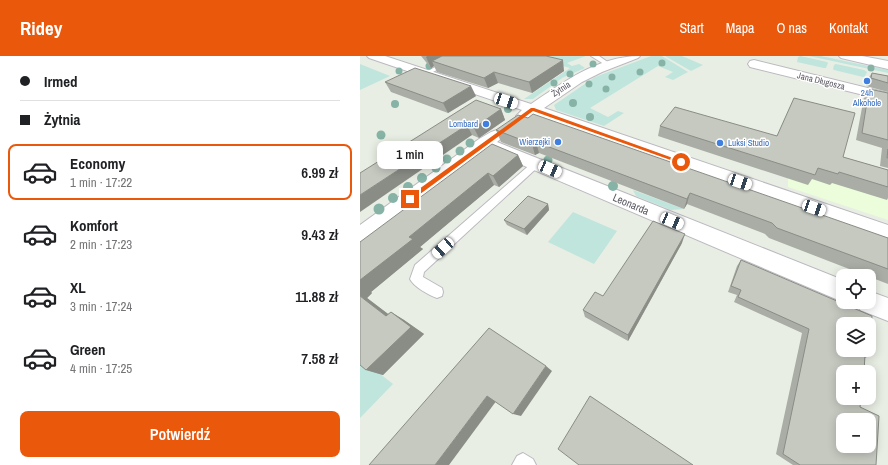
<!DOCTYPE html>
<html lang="pl">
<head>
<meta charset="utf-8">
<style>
  :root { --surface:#fff; --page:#f6f6f6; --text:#202124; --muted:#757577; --line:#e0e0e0; --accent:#ea580c }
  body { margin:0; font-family:"Archivo Narrow",sans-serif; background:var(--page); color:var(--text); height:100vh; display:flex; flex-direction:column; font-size:15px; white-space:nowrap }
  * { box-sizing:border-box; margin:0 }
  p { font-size:13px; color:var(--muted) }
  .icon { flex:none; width:22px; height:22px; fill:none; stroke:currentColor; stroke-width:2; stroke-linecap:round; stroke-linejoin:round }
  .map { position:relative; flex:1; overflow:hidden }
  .sheet { display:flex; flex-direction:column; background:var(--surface); width:360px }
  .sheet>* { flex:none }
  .top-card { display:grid; align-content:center; height:88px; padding:0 20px; background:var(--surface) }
  .fabs { position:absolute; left:476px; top:213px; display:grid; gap:8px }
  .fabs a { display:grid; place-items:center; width:40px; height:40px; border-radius:8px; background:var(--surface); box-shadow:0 2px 10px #0003; font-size:20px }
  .end { position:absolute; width:18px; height:18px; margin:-9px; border:5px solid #ea580c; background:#fff; box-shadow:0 0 0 2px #fff }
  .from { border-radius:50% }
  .bubble { position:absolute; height:28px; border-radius:8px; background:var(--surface); box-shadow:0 2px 10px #0003; font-size:13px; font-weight:600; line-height:28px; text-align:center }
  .car { position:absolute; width:12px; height:24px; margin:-12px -6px; border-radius:5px; box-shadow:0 0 3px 1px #0007; background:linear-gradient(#fff 24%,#345 0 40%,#fff 0 76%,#345 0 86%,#fff 0) }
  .top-card b { display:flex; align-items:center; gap:14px; height:38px; font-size:15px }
  .top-card b+b { border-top:1px solid var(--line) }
  .top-card i { width:10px; height:10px; background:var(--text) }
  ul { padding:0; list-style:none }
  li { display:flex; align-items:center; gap:12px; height:56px; margin:0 8px 6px; padding:0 12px; border:2px solid transparent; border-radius:8px }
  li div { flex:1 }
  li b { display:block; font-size:15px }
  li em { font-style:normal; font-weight:600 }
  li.current { border-color:var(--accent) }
  li>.icon { width:36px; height:36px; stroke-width:1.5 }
  .action { display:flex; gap:8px; margin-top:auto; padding:8px 20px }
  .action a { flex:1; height:46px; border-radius:8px; background:var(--accent); color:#fff; font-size:16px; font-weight:600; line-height:46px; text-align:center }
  header { display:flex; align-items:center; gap:24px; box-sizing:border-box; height:56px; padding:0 20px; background:var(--accent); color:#fff }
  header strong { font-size:19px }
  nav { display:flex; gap:22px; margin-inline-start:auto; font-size:14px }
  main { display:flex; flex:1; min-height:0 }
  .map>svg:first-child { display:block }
  .commercial { fill:#ebfdda }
  .green { fill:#c0e5dc }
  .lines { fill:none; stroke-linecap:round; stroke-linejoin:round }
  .lane-casing { stroke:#bbb9c0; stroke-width:2 }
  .street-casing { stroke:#bbb9c0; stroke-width:2 }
  .secondary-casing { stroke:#bfbcc5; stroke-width:2 }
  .lane { fill:#fff; fill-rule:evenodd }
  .street { fill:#fff; fill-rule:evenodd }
  .secondary { fill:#fff; fill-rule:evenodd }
  .tree { fill:#86b3a6 }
  .wall { fill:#a9ada5 }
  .shaded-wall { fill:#8a8d86 }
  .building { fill:#c5c9c0; stroke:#8a8d86; fill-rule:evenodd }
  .route { fill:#ea580c }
  .shop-dot { fill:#3f7fe0; stroke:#fff; stroke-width:1.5 }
  .labels { text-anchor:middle; stroke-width:3; stroke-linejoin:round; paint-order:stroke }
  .far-street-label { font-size:9px; fill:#5e5c64; stroke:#fff }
  .far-shop-label { font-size:9px; fill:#366cbe; stroke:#fff; text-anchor:end }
  .street-label { font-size:11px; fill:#5e5c64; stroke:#fff }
</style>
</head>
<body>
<header>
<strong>Ridey</strong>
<nav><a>Start</a><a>Mapa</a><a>O nas</a><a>Kontakt</a></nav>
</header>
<main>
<section class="sheet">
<div class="top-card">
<b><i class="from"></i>Irmed</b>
<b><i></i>Żytnia</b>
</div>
<ul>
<li class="current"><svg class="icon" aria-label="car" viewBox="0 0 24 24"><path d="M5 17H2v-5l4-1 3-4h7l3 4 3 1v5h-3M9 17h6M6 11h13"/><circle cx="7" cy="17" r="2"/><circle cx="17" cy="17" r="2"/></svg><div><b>Economy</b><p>1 min · 17:22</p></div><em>6.99 zł</em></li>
<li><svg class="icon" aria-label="car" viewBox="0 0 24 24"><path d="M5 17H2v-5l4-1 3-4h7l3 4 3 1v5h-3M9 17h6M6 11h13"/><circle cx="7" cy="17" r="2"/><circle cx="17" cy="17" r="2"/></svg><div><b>Komfort</b><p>2 min · 17:23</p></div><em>9.43 zł</em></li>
<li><svg class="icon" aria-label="car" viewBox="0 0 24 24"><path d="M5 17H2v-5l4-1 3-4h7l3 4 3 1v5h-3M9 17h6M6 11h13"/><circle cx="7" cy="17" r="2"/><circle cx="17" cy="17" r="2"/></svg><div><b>XL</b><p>3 min · 17:24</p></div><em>11.88 zł</em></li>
<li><svg class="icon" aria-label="car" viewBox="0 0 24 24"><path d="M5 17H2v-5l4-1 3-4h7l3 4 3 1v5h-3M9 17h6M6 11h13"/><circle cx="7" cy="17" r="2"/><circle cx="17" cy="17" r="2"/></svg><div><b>Green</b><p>4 min · 17:25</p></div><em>7.58 zł</em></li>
</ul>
<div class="action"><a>Potwierdź</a></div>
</section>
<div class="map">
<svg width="528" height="409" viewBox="0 0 528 409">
  <rect width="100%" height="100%" fill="#e9eee4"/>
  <path class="commercial" d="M528,118V164L428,131V122Z"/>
  <g class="green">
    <path d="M168,0H226L207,7L212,10L219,8L225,12L202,22L173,43H164L210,12Z"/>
    <path d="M291,0H302L328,16L313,24L305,21L313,16L298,10L230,52L248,61L258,55L264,57L244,70L196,54L194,49L235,21Z"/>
    <path d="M305,0H322L343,9L331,15Z"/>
    <path d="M440,0L467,6L468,7L466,12H464L437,6L438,1Z"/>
    <path d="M449,0H461L528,14V17Z"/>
    <path d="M0,8L30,20L0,34Z"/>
    <path d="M476,8L504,14L507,16L505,20L503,21L474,14L473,13L474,9Z"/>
    <path d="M273,134L324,153L311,154L276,140Z"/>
    <path d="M213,156L257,175L234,208L188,186Z"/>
    <path d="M0,302L33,328L0,362Z"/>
  </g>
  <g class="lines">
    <defs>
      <g id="lane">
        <path d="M96,0H104L67,19L62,18Z"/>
        <path d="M231,0H239L252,9L247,10Z"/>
        <path d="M176,105L181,108L179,110L64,216L63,221L82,232L83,236L82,240L77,242C69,239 54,231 50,223L55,209L173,106Z"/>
        <path d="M163,397L173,403L176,409H152L157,400Z"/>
      </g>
      <g id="street">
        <path d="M7,0H25L171,48C204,26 238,0 280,0L278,2L242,16L222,26L184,52L528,169V185L174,59C169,63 165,65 158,63L156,60L162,54L9,2Z"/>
        <path d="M394,4L528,37V45L390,11L388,8L390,5Z"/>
        <path d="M137,74L143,76L145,79L137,86L483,224V246L127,94L7,186L0,188V169L119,83L131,76Z"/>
        <path d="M509,235L528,242V265L500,254L497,246H509Z"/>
      </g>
      <path id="secondary" d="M479,0H502L528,5V13L481,2Z"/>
    </defs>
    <use href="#lane" class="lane-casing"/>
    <use href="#street" class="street-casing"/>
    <use href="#secondary" class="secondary-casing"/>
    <use href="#lane" class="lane"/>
    <use href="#street" class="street"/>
    <use href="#secondary" class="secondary"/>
  </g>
  <g class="tree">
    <circle cx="302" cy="7" r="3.5"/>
    <circle cx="233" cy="8" r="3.5"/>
    <circle cx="69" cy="10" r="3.5"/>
    <circle cx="511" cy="12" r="3.5"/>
    <circle cx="39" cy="15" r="3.5"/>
    <circle cx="280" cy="16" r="3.5"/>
    <circle cx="210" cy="18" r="3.5"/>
    <circle cx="252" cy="21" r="3.5"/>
    <circle cx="194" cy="27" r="3.5"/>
    <circle cx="229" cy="28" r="3.5"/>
    <circle cx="246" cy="33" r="3.5"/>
    <circle cx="213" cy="47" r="4"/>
    <circle cx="35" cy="48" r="4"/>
    <circle cx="148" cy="53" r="4"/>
    <circle cx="230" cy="61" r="4"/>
    <circle cx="21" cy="79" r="4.5"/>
    <circle cx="110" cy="87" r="4.5"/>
    <circle cx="100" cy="95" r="4.5"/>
    <circle cx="87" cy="103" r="4.5"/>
    <circle cx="188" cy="104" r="4.5"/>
    <circle cx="76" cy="112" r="4.5"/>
    <circle cx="62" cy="122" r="5"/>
    <circle cx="253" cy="130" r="5"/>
    <circle cx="48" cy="131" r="5"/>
    <circle cx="33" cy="142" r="5"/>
    <circle cx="19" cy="153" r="5.5"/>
  </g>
  <g class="wall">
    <path d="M61,0H186L204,15L172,37L138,27L128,32L77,16L74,10L71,12Z"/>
    <path d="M512,17L528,20V36L506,30L507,24Z"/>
    <path d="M25,26L116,40L88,57L31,36Z"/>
    <path d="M509,33L528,37V112L520,110L522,92L496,84L504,41Z"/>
    <path d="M434,42L483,101L528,114V142L527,144L472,127L470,129L452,123L448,129L298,80L300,70L417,80Z"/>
    <path d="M141,53L145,64L119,82L112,79L0,117Z"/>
    <path d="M168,62L528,182V228L409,182L405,178L327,148L324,153L179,97L175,99L141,86L136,74Z"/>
    <path d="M158,99L163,110L139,131L134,129L60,191L63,193L11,236L12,237L7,242L28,258L31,256L44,264L64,278L23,319L6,314L0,186Z"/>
    <path d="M188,148L189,154L167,179L147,169L144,164Z"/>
    <path d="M322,187L268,285L225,261L223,254Z"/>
    <path d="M381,204L509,300L505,302L500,351L516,409H433L416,398L442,277L374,246L377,239L368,236L377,210Z"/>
  </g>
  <g class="shaded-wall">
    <path d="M67,0H93L72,5L74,10L71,12L66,1Z"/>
    <path d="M203,4L204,15L172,37L169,26Z"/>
    <path d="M134,16L138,27L128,32L124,22Z"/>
    <path d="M111,30L116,40L88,57L83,47Z"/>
    <path d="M141,53L145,64L119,82L114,72Z"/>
    <path d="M107,69L112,79L0,156V139Z"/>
    <path d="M176,86L179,97L175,99L172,88Z"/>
    <path d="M158,99L163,110L139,131L133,120Z"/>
    <path d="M128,117L134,129L60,191L63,193L11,236L12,237L7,242L40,267L26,260L0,240V224L49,181Z"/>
    <path d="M330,137L327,148L324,153L327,143Z"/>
    <path d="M188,148L189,154L167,179L164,173Z"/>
    <path d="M325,178L322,187L268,285V279Z"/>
    <path d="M31,256L44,264L64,278L23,319L6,314Z"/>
    <path d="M186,310L192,315L161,360L153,358Z"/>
    <path d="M127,340L137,344L89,409H75Z"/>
  </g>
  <g class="building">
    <path d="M82,0H186L203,4L169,26L134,16L124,22L72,5Z"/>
    <path d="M55,12L111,30L83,47L25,26Z"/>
    <path d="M512,17L528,20V27L511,22Z"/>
    <path d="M509,33L528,37V84L502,77Z"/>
    <path d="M434,42L495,57L483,101L528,114V131L479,116L478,118L458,112L455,119L300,70L315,51L417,80Z"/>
    <path d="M116,44L141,53L114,72L107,69L0,139V117Z"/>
    <path d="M173,58L528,182V213L417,172L412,167L330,137L327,143L176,86L172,88L136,74L158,59L168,62Z"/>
    <path d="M132,88L158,99L133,120L128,117L49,181L53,183L0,224V186Z"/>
    <path d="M528,93V102H527Z"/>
    <path d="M168,140L188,148L164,173L144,164Z"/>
    <path d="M293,165L325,178L268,279L223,254L235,236L243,240Z"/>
    <path d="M381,204L512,260L509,300L505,299L504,316H483V342H501L500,351L519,360L516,409H440L423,398L449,273L378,241L381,234L371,230ZM483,268H509V294H483ZM483,364H509V390H483Z"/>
    <path d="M0,240L26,260L31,256L51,271L6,314L0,309Z"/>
    <path d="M129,272L186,310L153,358L127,340L75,409H9Z"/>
    <path d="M230,340L333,409H219L198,393Z"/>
  </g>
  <path class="route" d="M171,52H174L324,106L319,107L173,55L52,144H48V141Z"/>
  <g class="shop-dot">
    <circle cx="507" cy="25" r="4"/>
    <circle cx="126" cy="68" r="4"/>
    <circle cx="198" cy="86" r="4"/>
    <circle cx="360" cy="87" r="4"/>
  </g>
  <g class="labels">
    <g class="far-street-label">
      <text transform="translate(461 25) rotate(14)" y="3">Jana Długosza</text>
      <text transform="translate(201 33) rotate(-33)" y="3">Żytnia</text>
    </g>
    <g class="far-shop-label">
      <text x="507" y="40" text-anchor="middle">24h<tspan x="507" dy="10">Alkohole</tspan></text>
      <text x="118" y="71">Lombard</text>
      <text x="190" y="89">Wierzejki</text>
      <text x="368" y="90" text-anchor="start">Luksi Studio</text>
    </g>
    <g class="street-label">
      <text transform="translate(271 148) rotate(23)" y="4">Leonarda</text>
    </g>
  </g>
</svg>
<div class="fabs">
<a><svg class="icon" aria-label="locate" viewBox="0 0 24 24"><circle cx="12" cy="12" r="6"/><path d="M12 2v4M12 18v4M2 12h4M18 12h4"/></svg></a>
<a><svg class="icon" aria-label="layers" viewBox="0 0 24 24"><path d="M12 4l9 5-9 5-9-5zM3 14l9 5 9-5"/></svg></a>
<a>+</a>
<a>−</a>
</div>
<i class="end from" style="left:321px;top:106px"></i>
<i class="end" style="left:50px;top:143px"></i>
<div class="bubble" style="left:17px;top:85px;width:66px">1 min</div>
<i class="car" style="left:146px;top:45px;rotate:108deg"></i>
<i class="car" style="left:190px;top:113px;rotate:113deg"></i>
<i class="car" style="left:380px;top:126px;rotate:109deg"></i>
<i class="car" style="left:454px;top:152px;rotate:109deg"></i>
<i class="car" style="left:312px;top:165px;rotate:113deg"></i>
<i class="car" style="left:83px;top:192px;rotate:228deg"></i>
</div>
</main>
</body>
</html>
